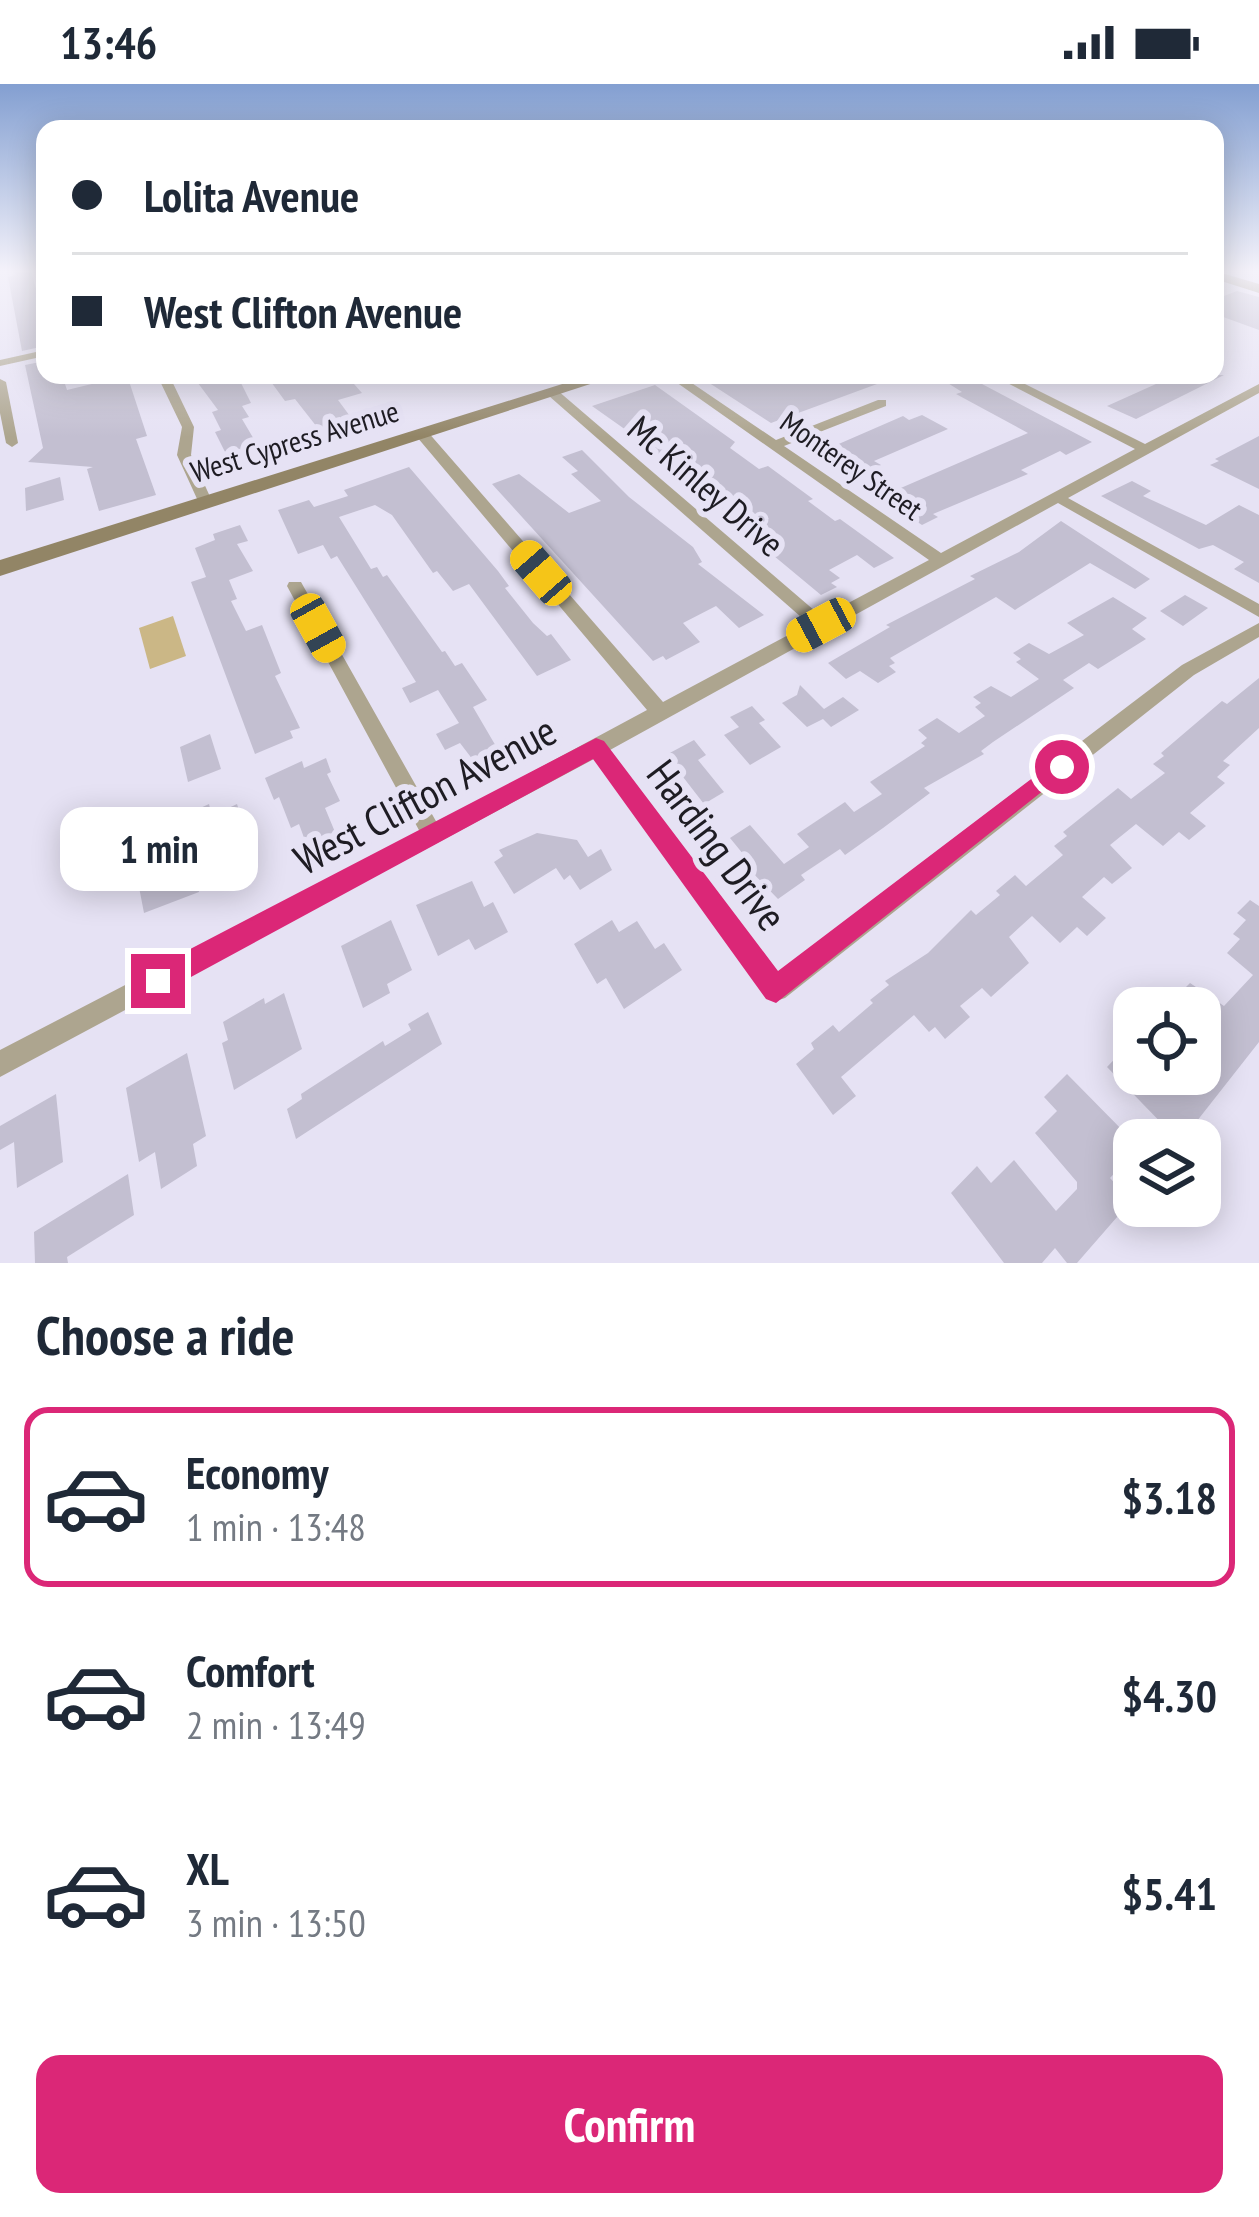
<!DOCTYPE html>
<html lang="en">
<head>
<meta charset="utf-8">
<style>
  :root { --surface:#fff; --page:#f2f2f3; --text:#1f2937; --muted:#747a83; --line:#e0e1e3; --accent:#db2777 }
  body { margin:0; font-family:"PT Sans Narrow",sans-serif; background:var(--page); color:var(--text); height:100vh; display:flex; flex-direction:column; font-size:45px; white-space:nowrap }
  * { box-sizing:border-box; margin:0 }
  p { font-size:39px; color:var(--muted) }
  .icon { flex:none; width:66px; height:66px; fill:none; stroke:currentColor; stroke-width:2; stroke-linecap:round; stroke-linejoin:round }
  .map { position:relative; height:1179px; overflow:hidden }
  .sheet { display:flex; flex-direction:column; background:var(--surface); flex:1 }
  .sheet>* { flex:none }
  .banner { position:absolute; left:36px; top:36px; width:1188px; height:264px; border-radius:24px; box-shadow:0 6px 30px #0003; display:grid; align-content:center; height:264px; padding:0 36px; background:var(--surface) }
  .buttons { position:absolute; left:1113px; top:903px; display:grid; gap:24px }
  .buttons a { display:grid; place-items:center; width:108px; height:108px; border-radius:24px; background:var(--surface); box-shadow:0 6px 30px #0003; font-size:60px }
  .end { position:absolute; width:54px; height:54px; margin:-27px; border:15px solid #db2777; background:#fff; box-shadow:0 0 0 6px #fff }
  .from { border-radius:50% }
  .bubble { position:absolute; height:84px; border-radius:24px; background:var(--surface); box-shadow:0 6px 30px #0003; font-size:39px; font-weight:800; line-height:84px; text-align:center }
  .car { position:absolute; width:36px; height:72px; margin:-36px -18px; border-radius:15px; box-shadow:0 0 9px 3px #0007; background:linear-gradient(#f5c518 24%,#345 0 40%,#f5c518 0 76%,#345 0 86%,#f5c518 0) }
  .banner b { display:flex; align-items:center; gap:42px; height:114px; font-size:45px }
  .banner b+b { border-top:3px solid var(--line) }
  .banner i { width:30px; height:30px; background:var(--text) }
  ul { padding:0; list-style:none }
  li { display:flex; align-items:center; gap:36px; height:180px; margin:0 24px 18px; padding:0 12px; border:6px solid transparent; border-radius:24px }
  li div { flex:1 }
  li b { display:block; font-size:45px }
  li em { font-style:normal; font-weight:800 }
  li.active { border-color:var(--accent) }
  li>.icon { width:108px; height:108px; stroke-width:1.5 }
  h2 { padding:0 36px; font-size:54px; line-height:144px }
  .cta { display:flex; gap:24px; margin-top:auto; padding:24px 36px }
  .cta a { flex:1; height:138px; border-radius:24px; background:var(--accent); color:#fff; font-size:48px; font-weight:800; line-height:138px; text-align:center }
  .status { display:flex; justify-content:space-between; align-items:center; height:84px; padding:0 60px; background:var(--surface); direction:ltr }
  .status svg { height:33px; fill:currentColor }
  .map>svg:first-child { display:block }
  .green { fill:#cbb786 }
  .building { fill:#c3bfd1 }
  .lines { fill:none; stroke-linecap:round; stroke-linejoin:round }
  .street { fill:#ada58f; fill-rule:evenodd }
  .secondary { fill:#928566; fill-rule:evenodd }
  .route { fill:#db2777 }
  .labels { text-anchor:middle; stroke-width:12; stroke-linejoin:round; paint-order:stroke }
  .far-street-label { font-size:30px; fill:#1e1c23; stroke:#e6e2f4 }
  .street-label { font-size:36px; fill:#1e1c23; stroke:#e6e2f4 }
  .near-street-label { font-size:42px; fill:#1e1c23; stroke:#e6e2f4 }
</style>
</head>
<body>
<div class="status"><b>13:46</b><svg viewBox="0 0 49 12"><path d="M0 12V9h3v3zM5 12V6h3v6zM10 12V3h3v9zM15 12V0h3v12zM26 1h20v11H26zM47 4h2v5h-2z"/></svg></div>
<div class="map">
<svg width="1259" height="1179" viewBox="0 0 1259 1179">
  <rect width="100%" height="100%" fill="#e6e2f4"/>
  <path class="green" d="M173,532L186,572L150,585L139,544Z"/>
  <g class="building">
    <path d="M15,187H31L45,236V262L22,267L8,193L16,191Z"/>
    <path d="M1237,207L1259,213V246L1215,230V209L1224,212Z"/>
    <path d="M45,277V291H62L67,306L100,298L98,291H127L147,352L136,355L156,411L99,427L87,385L93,383L28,378L43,364L25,281Z"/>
    <path d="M192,291H234L241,299L251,319L242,322L249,333L242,335L265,374L240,382L231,365L225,368L215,348L221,346L212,328L218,326Z"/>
    <path d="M266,291H346L362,309L338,316L358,343L324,352L295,315L285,317Z"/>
    <path d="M697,291H896V293L771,339Z"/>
    <path d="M935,291H965L1092,358L1066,371L1060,367L1021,386L1028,390L933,430L938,433L922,441L880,413L1028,349L956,310L962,308Z"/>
    <path d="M1176,291H1224L1136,335L1107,322Z"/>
    <path d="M655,301L735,358L730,364L759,385L768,382L813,415L808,417L835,437L840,435L894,474L874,484L857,471L829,486L840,494L831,499L837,503L821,511L727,433L732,431L697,411L646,364L650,363L592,322Z"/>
    <path d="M922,331L948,345L874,377L881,381L855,394L818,369L903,332L909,336Z"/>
    <path d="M1259,352V405L1210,381L1219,377L1215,375Z"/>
    <path d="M582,366L629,413L693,463L702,478L698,480L764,531L739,544L716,522L683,539L700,558L666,576L663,572L653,577L492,400L519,390L569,429L601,417L571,390L578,387L562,373Z"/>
    <path d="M409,383L498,487L509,502L505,504L533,539L547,552L551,550L571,576L537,592L469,500L453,507L437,487L433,489L392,431L375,421L339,433L371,485L377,483L383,493L387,491L442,568L445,567L455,582L462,579L487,616L473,623L497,664L473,676L460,659L445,666L436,650L459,639L438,606L410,619L402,604L416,598L337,472L331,475L323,461L298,470L278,426L309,416L314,423L348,412L344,406Z"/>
    <path d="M60,393L64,416L26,427L25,404Z"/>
    <path d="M1132,397L1151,407L1143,412L1206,441L1239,421L1259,431V499L1234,485L1244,478L1213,461L1199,465L1101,412Z"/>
    <path d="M1061,437L1150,495L1135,505L1090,479L1015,526L996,513L890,574L895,579L889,582L896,588L878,599L860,587L846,595L828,579L890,543L886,541L975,495L970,492L1019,468Z"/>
    <path d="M240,441L248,457L237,460L253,487L229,496L237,515L231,517L246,547L262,541L281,589L275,592L300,644L290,647L293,654L255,670L191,498L206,493L195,464L215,456L213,450Z"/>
    <path d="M1185,511L1208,524L1183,542L1160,527Z"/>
    <path d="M1113,513L1147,534L1132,545L1146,555L1098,585L1089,579L1063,596L1074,604L993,658L981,667L984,670L924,704L930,709L883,744L845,771L840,765L801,791L805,796L778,815L743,779L748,776L730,754L750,741L784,780L809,763L797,750L845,718L854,728L882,710L870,698L925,662L921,659L927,654L918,646L937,634L959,649L985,632L975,623L981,619L973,613L991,602L1011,613L1039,595L1016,578L1021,575L1013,569L1029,559L1049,570L1084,551L1067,539Z"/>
    <path d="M1259,594V644L1223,677L1230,681L1217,693L1225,699L1190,729L1206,742L1189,756L1179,748L1163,762L1136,740L1110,761L1132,784L1112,800L1104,793L1082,813L1106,834L1087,852L1077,843L1060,859L1032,832L1009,853L1029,879L991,913L982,904L960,922L970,933L945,955L935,943L929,948L914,931L841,993L856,1012L833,1031L796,980L814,965L811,959L833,941L839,948L873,919L870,916L889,901L885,897L928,869L971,826L976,831L1000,811L996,807L1015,791L1026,802L1063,771L1054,762L1067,752L1063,748L1118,704L1131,715L1165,689L1153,680L1164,672L1161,669L1222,617L1227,620Z"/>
    <path d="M800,601L824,625L843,613L859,626L831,643L823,635L807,643L782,619L797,611Z"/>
    <path d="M752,622L765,636L759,639L781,663L750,681L724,651L739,643L730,633Z"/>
    <path d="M210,650L221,685L188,698L180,663Z"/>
    <path d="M694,656L706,671L698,676L724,708L704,720L666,671Z"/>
    <path d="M326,674L331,688L327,690L340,717L325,724L335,748L307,762L299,740L291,744L279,713L274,716L265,694L302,677L304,684Z"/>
    <path d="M209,720L212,732L237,720L243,739L219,751L230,785L198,801L199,808L144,829L134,777L152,768L148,748Z"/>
    <path d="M537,749L577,756L588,773L601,765L612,786L580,806L570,791L564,796L556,784L514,810L494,778L503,772L499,766Z"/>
    <path d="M472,797L484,823L493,818L508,848L475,866L469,855L438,872L416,821Z"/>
    <path d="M1250,816L1259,822V958L1193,1042L1188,1037L1174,1052L1107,983L1134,955V990H1200V924H1165L1190,899L1224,922L1253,891L1227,869L1240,855L1233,850L1246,836L1237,829Z"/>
    <path d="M391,836L412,886L387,900L390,909L363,924L341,862Z"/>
    <path d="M612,836L619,848L637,837L655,865L664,859L682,886L624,925L606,894L597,900L574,860Z"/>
    <path d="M284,909L302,965L234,1006L222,959L228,956L223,938L264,914L265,920Z"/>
    <path d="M428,928L442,960L296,1055L287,1025L302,1015L301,1010L383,957L385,962L411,946L408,940Z"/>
    <path d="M187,969L206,1052L193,1060L197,1082L161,1105L155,1068L139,1078L126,1004Z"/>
    <path d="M1067,990L1134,1058V1068L1110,1094L1131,1117L1077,1179H1067L1055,1164L1042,1179H1004L951,1109L977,1082L991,1099L1014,1076L1056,1127L1077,1105V1098L1035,1049L1057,1027L1044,1013Z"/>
    <path d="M56,1010L63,1078L17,1104L14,1058L0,1066V1042Z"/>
    <path d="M128,1090L134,1131L67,1173L68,1179H35L34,1148Z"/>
  </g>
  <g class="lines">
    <g class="street">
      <path d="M45,266V272L0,282V276Z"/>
      <path d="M157,291H169L194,343L191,371L212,417L210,420L205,421L198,417L177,371L182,343Z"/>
      <path d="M666,291H680L776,356L878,316H886V322L784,362L941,469L1135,365L992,291H1007L1145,360L1259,300V309L1068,414L1259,520V533L1058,419L610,666L778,888L1182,581L1259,539V553L1194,591L785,914L776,917L767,914L594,675L0,993V966L420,748L287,502L289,498H301L437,739L647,626L417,353V347H427L663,618L809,540L549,312V306H557L822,533L929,476Z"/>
      <path d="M0,295L6,298L18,359L12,363L6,359L0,329Z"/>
    </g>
    <g class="secondary">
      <path d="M1215,187L1259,200V209L1215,195Z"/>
      <path d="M591,291H618L0,492V476Z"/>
    </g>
  </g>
  <linearGradient id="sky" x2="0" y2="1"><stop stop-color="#839fd1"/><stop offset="0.53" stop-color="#f4f2fa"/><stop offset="1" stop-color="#f4f2fa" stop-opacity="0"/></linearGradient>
  <rect width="1259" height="353" fill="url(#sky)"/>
  <path class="route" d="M596,654L604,657L778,887L1055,677L1062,674L1073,683L776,919L766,915L593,675L167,906L158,910L148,906L144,897L148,887Z"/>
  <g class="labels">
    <g class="far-street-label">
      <text transform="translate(295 358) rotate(-17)" y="10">West Cypress Avenue</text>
      <text transform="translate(851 382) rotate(35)" y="10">Monterey Street</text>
    </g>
    <g class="street-label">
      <text transform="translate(706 402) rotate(41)" y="13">Mc Kinley Drive</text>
    </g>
    <g class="near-street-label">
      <text transform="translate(425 711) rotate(-28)" y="15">West Clifton Avenue</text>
      <text transform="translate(717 761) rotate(53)" y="15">Harding Drive</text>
    </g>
  </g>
</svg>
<div class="buttons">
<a><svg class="icon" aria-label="locate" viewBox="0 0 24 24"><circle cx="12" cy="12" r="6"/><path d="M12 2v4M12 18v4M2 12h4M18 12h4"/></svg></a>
<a><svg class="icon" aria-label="layers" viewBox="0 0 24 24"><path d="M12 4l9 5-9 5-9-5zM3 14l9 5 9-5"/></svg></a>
</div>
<i class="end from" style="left:1062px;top:683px"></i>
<i class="end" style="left:158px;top:897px"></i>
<div class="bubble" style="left:60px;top:723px;width:198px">1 min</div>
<i class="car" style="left:541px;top:489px;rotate:319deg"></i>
<i class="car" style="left:821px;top:541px;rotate:242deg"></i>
<i class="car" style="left:318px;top:544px;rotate:151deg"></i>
<div class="banner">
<b><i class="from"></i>Lolita Avenue</b>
<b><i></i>West Clifton Avenue</b>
</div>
</div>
<section class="sheet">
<h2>Choose a ride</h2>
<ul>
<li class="active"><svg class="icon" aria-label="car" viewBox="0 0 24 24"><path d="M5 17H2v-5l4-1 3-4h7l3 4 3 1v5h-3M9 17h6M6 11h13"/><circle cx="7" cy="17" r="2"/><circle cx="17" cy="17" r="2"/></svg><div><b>Economy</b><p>1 min · 13:48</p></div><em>$3.18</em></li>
<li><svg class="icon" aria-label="car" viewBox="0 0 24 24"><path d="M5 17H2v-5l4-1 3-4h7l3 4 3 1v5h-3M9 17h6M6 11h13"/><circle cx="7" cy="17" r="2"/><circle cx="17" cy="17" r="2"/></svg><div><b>Comfort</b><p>2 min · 13:49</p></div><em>$4.30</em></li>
<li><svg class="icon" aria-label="car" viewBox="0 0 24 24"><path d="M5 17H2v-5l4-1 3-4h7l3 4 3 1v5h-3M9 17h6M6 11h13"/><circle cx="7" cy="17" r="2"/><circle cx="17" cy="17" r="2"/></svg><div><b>XL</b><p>3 min · 13:50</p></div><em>$5.41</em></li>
</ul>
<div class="cta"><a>Confirm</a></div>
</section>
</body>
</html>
